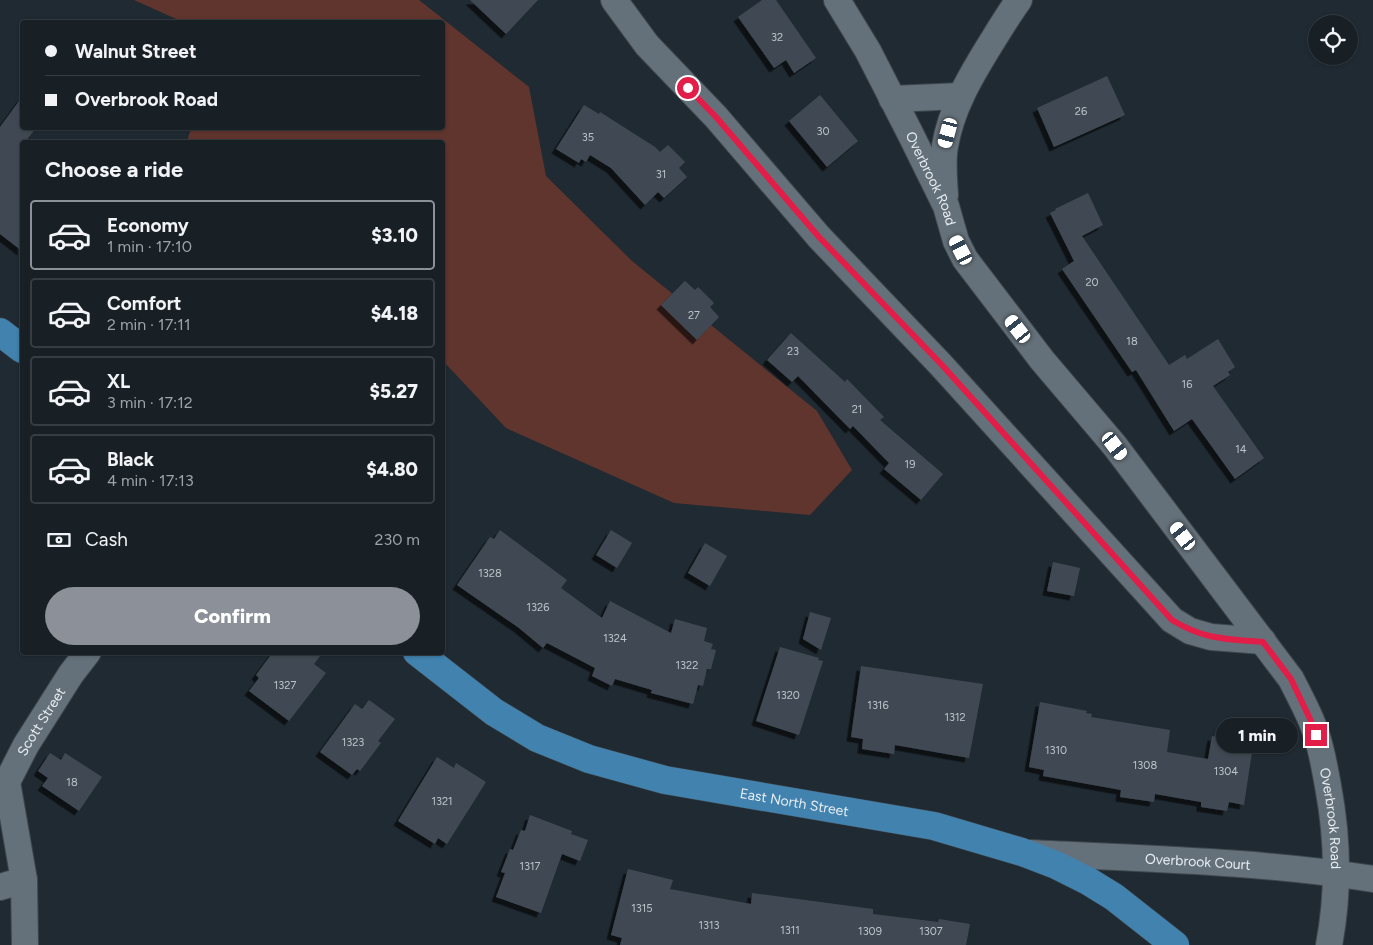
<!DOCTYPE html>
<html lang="en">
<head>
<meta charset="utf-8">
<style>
  :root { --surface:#182026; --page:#21282e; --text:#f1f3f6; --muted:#9fa3a7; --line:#363e43; --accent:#8c9099 }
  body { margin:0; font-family:Figtree,sans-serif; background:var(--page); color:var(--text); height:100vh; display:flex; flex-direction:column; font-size:19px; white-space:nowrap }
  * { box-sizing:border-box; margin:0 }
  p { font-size:16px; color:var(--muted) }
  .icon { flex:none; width:28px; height:28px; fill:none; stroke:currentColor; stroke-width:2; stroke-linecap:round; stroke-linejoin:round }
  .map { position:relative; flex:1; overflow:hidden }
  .panel { position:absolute; left:20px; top:140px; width:425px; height:515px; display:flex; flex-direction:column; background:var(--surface); border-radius:5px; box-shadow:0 1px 4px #0004,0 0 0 1px var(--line) }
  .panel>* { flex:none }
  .top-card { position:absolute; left:20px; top:20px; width:425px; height:110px; border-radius:5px; box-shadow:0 1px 4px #0004,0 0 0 1px var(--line); display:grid; align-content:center; height:110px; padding:0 25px; background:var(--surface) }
  .controls { position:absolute; left:1308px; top:15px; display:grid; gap:10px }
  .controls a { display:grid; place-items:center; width:50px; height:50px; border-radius:50%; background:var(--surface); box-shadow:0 1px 4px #0004,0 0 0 1px var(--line); font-size:25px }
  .end { position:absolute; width:22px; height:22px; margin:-11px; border:6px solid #e11d48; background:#fff; box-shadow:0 0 0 2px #fff }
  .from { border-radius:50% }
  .bubble { position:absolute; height:35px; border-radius:18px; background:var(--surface); box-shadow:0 1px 4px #0004,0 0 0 1px var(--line); font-size:16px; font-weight:800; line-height:35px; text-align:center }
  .car { position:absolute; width:15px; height:30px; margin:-15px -8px; border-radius:6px; box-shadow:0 0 4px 1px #0007; background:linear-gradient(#fff 24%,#345 0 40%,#fff 0 76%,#345 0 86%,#fff 0) }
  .top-card b { display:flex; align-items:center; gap:18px; height:48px; font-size:19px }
  .top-card b+b { border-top:1px solid var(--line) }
  .top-card i { width:12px; height:12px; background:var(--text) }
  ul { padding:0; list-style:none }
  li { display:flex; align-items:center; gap:15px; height:70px; margin:0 10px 8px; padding:0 15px; border:2px solid var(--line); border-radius:5px }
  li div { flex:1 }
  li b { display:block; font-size:19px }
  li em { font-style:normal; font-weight:800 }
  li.current { border-color:var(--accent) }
  li>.icon { width:45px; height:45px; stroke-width:1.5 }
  h2 { padding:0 25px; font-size:22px; line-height:60px }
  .pay { display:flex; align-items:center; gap:12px; height:55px; padding:0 25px; font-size:19px }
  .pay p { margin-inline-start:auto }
  .primary-button { display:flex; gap:10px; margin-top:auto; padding:10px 25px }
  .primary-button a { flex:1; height:58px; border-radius:30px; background:var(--accent); color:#fff; font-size:20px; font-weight:800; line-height:58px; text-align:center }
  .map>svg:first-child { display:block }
  .green { fill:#60352d }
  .building { fill:#404a53; filter:url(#shadow) }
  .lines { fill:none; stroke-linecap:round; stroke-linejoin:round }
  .minor-casing { stroke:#3e474d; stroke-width:28 }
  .major-casing { stroke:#3e474d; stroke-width:29 }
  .minor { stroke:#65717a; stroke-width:26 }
  .major { stroke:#4182ae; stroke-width:28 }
  .route { stroke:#e11d48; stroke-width:6 }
  .labels { text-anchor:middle; stroke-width:5; stroke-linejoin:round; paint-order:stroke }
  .number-label { font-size:11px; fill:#bcc4ca }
  .street-label { font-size:14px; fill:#e6edf2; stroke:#172028 }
</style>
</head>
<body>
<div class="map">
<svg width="1373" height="945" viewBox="0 0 1373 945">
  <defs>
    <filter id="shadow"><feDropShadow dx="-4.5" dy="4.5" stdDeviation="0" flood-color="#0009"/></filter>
  </defs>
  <rect width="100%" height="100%" fill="#202a32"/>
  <path class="green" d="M134,0H419L529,87L546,176L632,261L817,411L852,470L810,515L674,503L506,428L443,361L442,142H187L191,128H442V22H183Z"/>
  <g class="building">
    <path d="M470,0H538L506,34Z"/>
    <path d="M762,0H776L816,58L794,73L786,60L774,68L738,17Z"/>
    <path d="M1107,76L1125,115L1054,147L1037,108Z"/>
    <path d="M820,95L858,141L827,167L789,121Z"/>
    <path d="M22,97V128H36L25,142H22V251L0,234V127Z"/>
    <path d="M584,105L599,114L600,112L655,147L660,152L668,145L685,162L679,168L687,177L664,198L658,192L645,205L611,168L590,155L586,162L581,159L579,163L556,149Z"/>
    <path d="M1088,193L1103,225L1082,236L1169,365L1185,355L1187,359L1218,339L1235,367L1228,372L1230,375L1213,386L1264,458L1235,479L1192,419L1174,431L1136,370L1132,372L1062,269L1074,261L1050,213L1056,210L1055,209Z"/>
    <path d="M685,281L695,290L698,287L714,303L710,307L719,317L697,340L661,305Z"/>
    <path d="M791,333L845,382L847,379L884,417L880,420L943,474L921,500L884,469L889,463L853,426L850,429L798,376L792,382L767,360Z"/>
    <path d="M500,530L567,580L561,588L602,618L610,601L671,633L675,619L707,628L704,641L713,644L711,649L716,650L711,669H707L703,686L698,685L693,704L651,693L652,690L615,679L612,686L592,676L595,668L547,643L543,648L519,628L457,585L490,537L494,539Z"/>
    <path d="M611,530L632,543L617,568L596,555Z"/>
    <path d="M705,543L727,556L710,586L688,573Z"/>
    <path d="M1053,562L1080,568L1074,596L1047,591Z"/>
    <path d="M810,612L831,618L821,650L803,639Z"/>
    <path d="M780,647L819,658L818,660L823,661L799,735L756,721Z"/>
    <path d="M273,652H323L314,664L326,673L289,721L249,691L259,678L256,675Z"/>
    <path d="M861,666L983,684L969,758L895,745L894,754L862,749L863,739L851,737Z"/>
    <path d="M369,700L395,719L378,741L381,743L360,771L357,769L352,775L320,752L355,704L362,709Z"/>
    <path d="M1040,702L1087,711L1086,713L1092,714L1091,717L1170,730L1167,752L1208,759L1212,736L1250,742L1249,751L1252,752L1244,805L1229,802L1227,811L1201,807V802L1155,794L1154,802L1120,797L1121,790L1043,776L1044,770L1029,767Z"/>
    <path d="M50,753L61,760L65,753L102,777L79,811L42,786L48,778L38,771Z"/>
    <path d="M437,757L454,768L456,763L486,782L447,844L438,838L435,844L398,821Z"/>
    <path d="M530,815L572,831L571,834L588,840L580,861L562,854L541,913L496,897L505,873L501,872L510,849L513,850L521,830L525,831Z"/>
    <path d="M628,869L673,880L670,889L751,904L752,893L873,909V914L938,922L939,919L970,924L966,945H620L622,938L611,935Z"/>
  </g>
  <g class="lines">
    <defs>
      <g id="minor">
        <path d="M614,0L647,45L716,117L819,237L941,365L1172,620L1190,631L1211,637L1263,641"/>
        <path id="s1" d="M837,0L868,51L910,133L946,206L956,241L965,259L1042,360L1115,446L1291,679C1298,693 1305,706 1311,720C1320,741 1324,764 1328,786C1338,839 1339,892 1329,945"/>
        <path d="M892,99L961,96"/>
        <path d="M945,195C944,179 942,162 945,146C951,110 969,79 988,48C998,32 1008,15 1019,0"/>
        <path id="s2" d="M1030,853C1144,859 1260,861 1373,879"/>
        <path d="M0,887L24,880"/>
        <path id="s3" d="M25,945L24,880L7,782L26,745L71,674L88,652"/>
      </g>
      <g id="major">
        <path d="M0,332L22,349"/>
        <path id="s4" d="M417,652L494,712L537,738L589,759L665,780L934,826L1022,852L1056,865L1088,881L1114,897L1175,945"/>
      </g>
    </defs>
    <use href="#minor" class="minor-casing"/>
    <use href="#major" class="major-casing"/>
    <use href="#minor" class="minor"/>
    <use href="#major" class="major"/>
  </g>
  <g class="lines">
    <path class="route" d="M688,88L716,117L819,237L942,365L1172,620C1205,640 1226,639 1263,642L1291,679L1311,721L1316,735"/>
  </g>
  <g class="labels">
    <g class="number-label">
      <text x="777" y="41">32</text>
      <text x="1081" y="115">26</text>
      <text x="823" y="135">30</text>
      <text x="588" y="141">35</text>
      <text x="661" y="178">31</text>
      <text x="1092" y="286">20</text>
      <text x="694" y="319">27</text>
      <text x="1132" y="345">18</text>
      <text x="793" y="355">23</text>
      <text x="1187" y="388">16</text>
      <text x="857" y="413">21</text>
      <text x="1241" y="453">14</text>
      <text x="910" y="468">19</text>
      <text x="490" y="577">1328</text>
      <text x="538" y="611">1326</text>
      <text x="615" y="642">1324</text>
      <text x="687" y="669">1322</text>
      <text x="285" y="689">1327</text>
      <text x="788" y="699">1320</text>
      <text x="878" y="709">1316</text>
      <text x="955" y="721">1312</text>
      <text x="353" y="746">1323</text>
      <text x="1056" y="754">1310</text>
      <text x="1145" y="769">1308</text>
      <text x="1226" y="775">1304</text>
      <text x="72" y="786">18</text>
      <text x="442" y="805">1321</text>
      <text x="530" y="870">1317</text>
      <text x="642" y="912">1315</text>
      <text x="709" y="929">1313</text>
      <text x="790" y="934">1311</text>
      <text x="870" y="935">1309</text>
      <text x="931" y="935">1307</text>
    </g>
    <g class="street-label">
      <text dy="5" stroke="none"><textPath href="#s1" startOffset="202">Overbrook Road</textPath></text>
      <text dy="5" stroke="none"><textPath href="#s3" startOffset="234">Scott Street</textPath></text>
      <text dy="5" stroke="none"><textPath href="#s4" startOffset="414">East North Street</textPath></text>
      <text dy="5" stroke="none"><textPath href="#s1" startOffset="968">Overbrook Road</textPath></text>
      <text dy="5" stroke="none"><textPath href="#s2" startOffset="168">Overbrook Court</textPath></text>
    </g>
  </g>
</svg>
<div class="controls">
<a><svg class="icon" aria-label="locate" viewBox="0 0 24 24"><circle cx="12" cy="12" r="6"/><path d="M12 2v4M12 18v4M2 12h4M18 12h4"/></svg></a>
</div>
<i class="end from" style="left:688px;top:88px"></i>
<i class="end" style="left:1316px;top:735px"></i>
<div class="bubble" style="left:1216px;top:718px;width:82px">1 min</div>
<i class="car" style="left:948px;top:133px;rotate:195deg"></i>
<i class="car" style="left:961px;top:250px;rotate:333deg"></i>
<i class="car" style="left:1018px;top:329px;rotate:322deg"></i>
<i class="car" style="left:1115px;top:446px;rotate:143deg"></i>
<i class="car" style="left:1183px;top:536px;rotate:323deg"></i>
<div class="top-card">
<b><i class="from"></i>Walnut Street</b>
<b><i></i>Overbrook Road</b>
</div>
<section class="panel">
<h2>Choose a ride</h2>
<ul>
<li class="current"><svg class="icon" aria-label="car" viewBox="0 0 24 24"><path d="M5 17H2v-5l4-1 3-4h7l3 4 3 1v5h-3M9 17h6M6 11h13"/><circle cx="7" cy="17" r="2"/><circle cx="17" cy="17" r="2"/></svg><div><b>Economy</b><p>1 min · 17:10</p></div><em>$3.10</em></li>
<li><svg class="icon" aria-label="car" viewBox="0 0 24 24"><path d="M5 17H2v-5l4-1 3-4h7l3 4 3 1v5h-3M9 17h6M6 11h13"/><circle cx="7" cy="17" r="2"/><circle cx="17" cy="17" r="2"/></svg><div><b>Comfort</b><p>2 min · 17:11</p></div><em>$4.18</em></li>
<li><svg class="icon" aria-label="car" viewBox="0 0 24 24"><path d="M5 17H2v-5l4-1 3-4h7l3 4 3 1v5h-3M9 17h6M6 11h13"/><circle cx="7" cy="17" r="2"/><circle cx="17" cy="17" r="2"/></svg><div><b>XL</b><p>3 min · 17:12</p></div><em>$5.27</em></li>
<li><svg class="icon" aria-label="car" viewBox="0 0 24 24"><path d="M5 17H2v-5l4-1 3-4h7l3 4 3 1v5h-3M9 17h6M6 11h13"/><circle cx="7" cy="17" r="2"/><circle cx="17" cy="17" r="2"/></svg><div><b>Black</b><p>4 min · 17:13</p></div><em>$4.80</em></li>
</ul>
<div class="pay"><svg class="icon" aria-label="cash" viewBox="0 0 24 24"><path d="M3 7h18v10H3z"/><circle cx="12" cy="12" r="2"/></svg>Cash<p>230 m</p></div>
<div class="primary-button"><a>Confirm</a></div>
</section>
</div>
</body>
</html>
